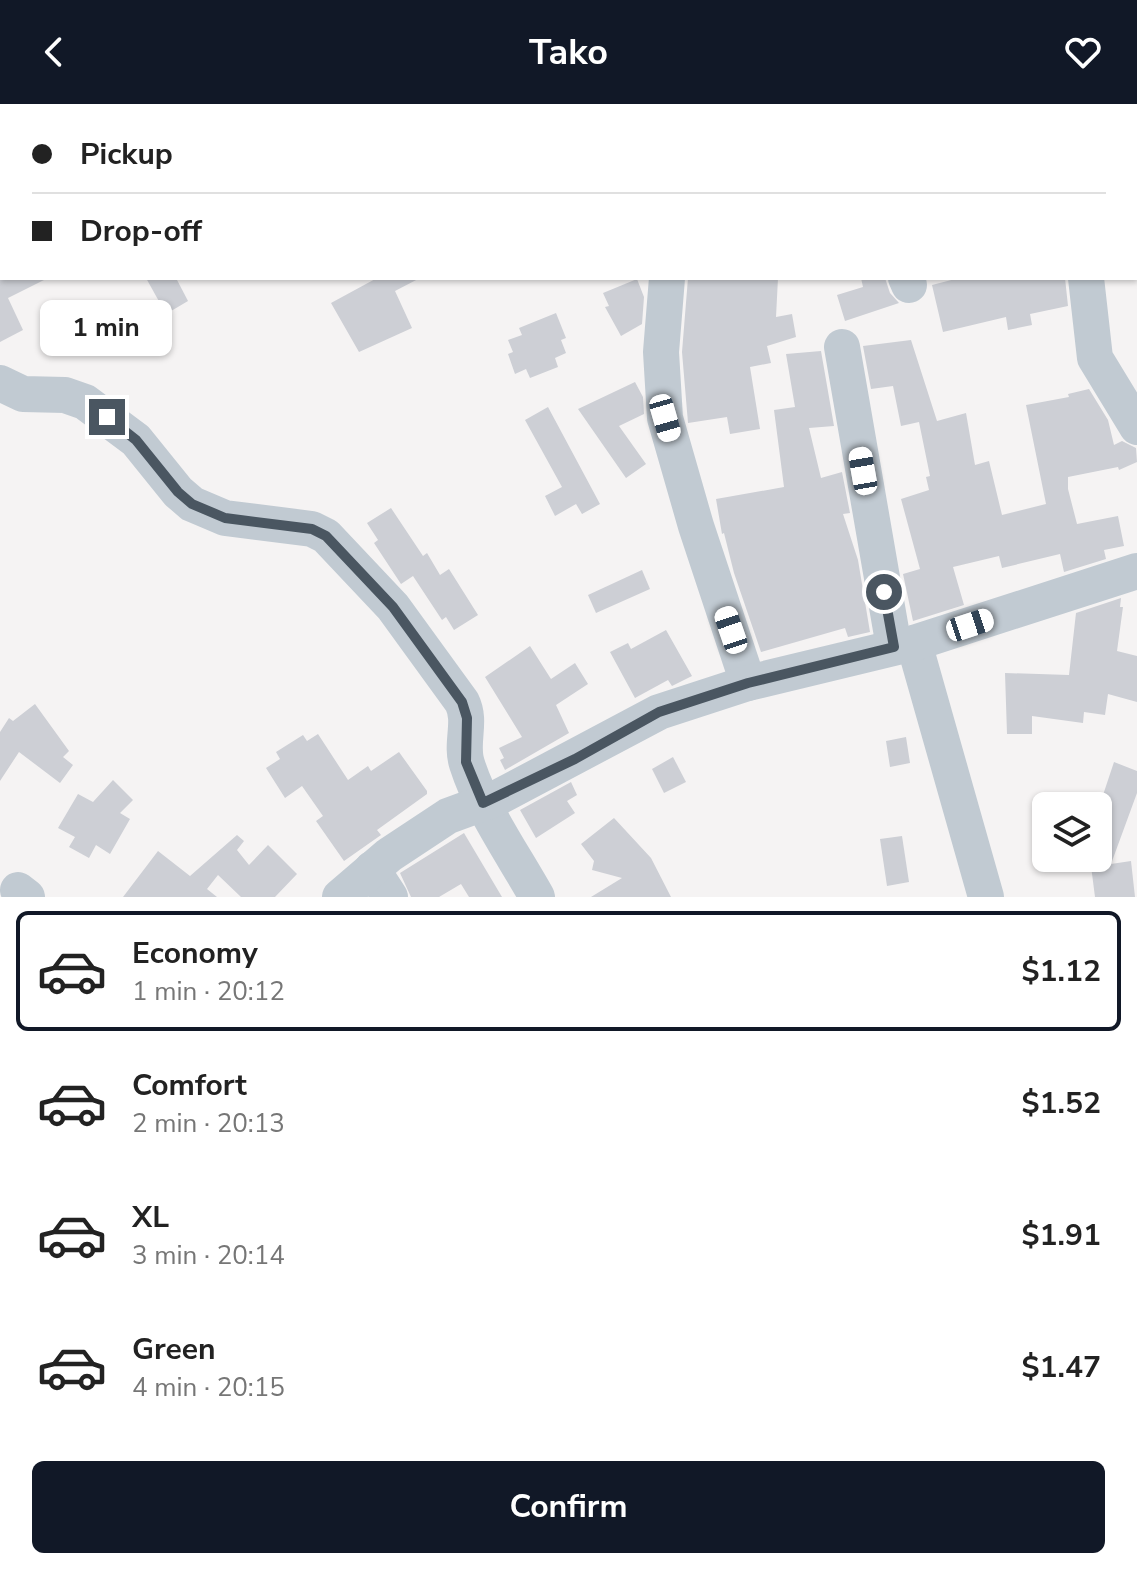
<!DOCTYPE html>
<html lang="en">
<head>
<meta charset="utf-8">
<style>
  :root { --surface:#fff; --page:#f6f6f6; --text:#222; --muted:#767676; --line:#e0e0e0; --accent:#111827 }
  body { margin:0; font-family:"Nunito Sans",sans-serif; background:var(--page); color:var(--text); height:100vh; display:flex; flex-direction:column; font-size:30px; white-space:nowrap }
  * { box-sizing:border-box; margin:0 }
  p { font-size:26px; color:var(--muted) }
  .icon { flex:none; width:44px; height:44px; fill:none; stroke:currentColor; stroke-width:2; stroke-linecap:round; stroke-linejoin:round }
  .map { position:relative; height:793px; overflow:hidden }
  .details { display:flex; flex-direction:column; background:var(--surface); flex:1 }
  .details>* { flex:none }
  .hud { position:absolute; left:0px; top:0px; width:1138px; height:176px; box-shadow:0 2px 6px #0004; display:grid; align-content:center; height:176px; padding:0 32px; background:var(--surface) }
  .tools { position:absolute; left:1032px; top:688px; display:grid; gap:16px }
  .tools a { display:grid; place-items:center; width:80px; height:80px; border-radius:12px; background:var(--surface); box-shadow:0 2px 6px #0004; font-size:40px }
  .end { position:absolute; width:36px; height:36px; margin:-18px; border:10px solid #4a5661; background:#fff; box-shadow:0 0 0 4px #fff }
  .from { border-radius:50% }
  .bubble { position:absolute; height:56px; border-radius:12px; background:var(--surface); box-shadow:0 2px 6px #0004; font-size:26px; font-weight:700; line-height:56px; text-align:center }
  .car { position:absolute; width:24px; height:48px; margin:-24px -12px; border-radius:10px; box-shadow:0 0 6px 2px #0007; background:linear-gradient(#fff 24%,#345 0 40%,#fff 0 76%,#345 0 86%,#fff 0) }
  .hud b { display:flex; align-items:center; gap:28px; height:76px; font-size:30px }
  .hud b+b { border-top:2px solid var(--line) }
  .hud i { width:20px; height:20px; background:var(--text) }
  ul { padding:14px 0 0; list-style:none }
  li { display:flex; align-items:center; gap:24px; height:120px; margin:0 16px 12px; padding:0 16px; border:4px solid transparent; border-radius:12px }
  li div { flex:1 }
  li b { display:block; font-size:30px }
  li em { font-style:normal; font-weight:700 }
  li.on { border-color:var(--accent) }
  li>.icon { width:72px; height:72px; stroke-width:1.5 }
  .primary-button { display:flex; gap:16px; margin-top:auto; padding:16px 32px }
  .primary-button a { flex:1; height:92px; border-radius:12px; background:var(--accent); color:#fff; font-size:32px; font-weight:700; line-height:92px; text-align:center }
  header { display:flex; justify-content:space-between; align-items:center; height:104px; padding:0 32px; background:var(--accent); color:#fff; font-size:36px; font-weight:700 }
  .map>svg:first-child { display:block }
  .building { fill:#cdcfd5 }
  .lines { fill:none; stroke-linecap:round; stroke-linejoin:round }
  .minor { stroke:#c1cad2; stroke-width:36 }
  .route { stroke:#4a5661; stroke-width:10 }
</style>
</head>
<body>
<header><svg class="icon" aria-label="back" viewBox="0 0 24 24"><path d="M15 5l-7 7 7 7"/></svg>Tako<svg class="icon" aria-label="heart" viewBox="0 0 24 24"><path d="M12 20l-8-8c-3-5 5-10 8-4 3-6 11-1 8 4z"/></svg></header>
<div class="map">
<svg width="1137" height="793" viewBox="0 0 1137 793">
  <rect width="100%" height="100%" fill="#f5f3f3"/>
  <g class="building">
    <path d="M0,174H48L8,194L23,226L0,238Z"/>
    <path d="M146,174H176L188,197L166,210Z"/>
    <path d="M377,174H420L395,187L412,224L359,248L331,199Z"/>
    <path d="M688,174H778L776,213L792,210L796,233L767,242L771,259L750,263L760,325L730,330L727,313L688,319L682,248Z"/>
    <path d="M861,174H885L890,189L899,199L845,217L837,191L863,183Z"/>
    <path d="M959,174H1065L1068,202L1030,210L1032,221L1008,226L1006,213L943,228L932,181Z"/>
    <path d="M637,175L644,193L642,220L621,232L605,203L609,202L603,189Z"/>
    <path d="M556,209L566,234L561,236L566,249L555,254L558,263L530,274L526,265L515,270L508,250L513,248L508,236L522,231L519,224Z"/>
    <path d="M911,236L937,317L966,309L975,361L989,357L1002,411L1046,400L1026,301L1069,293L1068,290L1089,285L1108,316L1114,341L1122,337L1136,344L1137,358L1119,366L1118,363L1068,373V385L1077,420L1118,412L1124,442L1104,446L1106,455L1064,468L1060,450L1002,464L999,452L953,463L964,501L913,517L903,470L920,465L901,395L929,386L926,373L930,372L919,318L901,322L893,282L871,285L863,242Z"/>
    <path d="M821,247L834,322L809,324L821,374L842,368L850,409L843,410L858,456L870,528L848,533L845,524L761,548L734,469L724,429L722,430L716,395L784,383L774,306L795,303L786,250Z"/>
    <path d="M635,278L643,293L644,310L619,322L646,360L626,374L578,305Z"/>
    <path d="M548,303L600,400L582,410L576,400L555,412L545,392L562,383L525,316Z"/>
    <path d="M391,404L423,452L427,449L440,471L449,465L478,511L454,526L446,513L442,516L413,472L401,480L374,439L378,436L367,419Z"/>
    <path d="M642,466L650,485L596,509L588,491Z"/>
    <path d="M1121,494L1120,503H1123L1117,547L1137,552V598L1108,590L1105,611L1084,608L1083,619L1032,612V630H1007L1005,569L1069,571L1076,509Z"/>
    <path d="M666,526L692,572L672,582L668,576L635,594L610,548L628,539L631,545Z"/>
    <path d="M530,542L551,575L575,559L588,580L556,601L569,629L505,666L500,656L504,654L499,644L522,633L485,573Z"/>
    <path d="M35,600L69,647L63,653L73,661L60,679L19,648L0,677V628L9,614L13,617Z"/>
    <path d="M318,630L348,676L368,662L371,667L399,648L427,687V690L377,726L381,731L344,757L316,717L323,712L302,682L285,694L266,664L280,655L276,648L303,631L307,637Z"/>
    <path d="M906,633L910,659L890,663L886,637Z"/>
    <path d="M673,653L686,678L664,689L652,665Z"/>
    <path d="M1114,658L1137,667V689L1111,760L1131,757L1135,793H1095L1091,762L1098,761V725L1107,724L1104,688Z"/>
    <path d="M113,676L133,696L120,709L130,715L110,750L96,741L89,754L69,743L75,733L58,724L78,690L93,698Z"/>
    <path d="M571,678L577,691L567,697L575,709L536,734L520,706Z"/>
    <path d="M614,714L651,754L671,793H591L622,774L592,766L594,757L581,740Z"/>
    <path d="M464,729L502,793H469L461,780L439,793H411L400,769Z"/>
    <path d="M237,731L244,737L237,746L249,761L268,741L297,770L275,793H241L218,771L207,785L217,793H123L158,747L190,772Z"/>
    <path d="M902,732L909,778L887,782L880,735Z"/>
  </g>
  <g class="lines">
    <g class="minor">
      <path d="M86,0L88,2"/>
      <path d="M660,0L661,2"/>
      <path d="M843,0L844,2"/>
      <path d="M1075,0V2"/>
      <path d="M719,2L723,0"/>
      <path d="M667,174L661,248L665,314L696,422L748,579"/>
      <path d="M906,174L909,181"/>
      <path d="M1086,174L1095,254L1137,323"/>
      <path d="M842,243L894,543"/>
      <path d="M0,279L23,290L65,291L85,298L136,336L178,388L192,400L225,414L312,425L326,432L393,503L462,598C472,618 460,639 467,660C482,707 513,750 537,793"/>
      <path d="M914,539L986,793"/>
      <path d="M372,765L390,793"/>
      <path d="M18,786L27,793"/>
      <path d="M340,793L389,751L448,712L497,694L659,608L748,579L914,539L1137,467"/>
    </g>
  </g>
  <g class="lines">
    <path class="route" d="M107,313L136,336L178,388L192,400L225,414L312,425L326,432L393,503L462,598L467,614L466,658L483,699L575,655L659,608L748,579L894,543L884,488"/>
  </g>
</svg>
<div class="tools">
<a><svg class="icon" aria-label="layers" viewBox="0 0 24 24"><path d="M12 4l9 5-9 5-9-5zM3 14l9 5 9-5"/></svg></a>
</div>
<i class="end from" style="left:884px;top:488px"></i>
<i class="end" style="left:107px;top:313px"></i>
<div class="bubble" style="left:40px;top:196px;width:132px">1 min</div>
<i class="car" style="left:665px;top:314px;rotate:164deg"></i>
<i class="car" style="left:863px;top:367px;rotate:350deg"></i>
<i class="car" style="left:970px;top:521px;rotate:72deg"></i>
<i class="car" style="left:731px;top:526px;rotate:341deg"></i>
<div class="hud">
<b><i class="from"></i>Pickup</b>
<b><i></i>Drop-off</b>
</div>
</div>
<section class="details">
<ul>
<li class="on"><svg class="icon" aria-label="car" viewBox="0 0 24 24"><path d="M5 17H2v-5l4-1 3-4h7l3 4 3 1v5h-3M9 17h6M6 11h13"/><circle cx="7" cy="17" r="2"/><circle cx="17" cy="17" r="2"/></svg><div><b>Economy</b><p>1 min · 20:12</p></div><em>$1.12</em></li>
<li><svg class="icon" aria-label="car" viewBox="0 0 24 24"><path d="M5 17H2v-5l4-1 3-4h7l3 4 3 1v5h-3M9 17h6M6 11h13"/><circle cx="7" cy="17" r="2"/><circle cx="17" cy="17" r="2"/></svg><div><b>Comfort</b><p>2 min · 20:13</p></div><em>$1.52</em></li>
<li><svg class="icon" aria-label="car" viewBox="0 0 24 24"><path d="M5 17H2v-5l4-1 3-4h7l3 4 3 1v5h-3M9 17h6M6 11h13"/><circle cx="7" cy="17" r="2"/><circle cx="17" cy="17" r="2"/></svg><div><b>XL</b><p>3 min · 20:14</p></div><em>$1.91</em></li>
<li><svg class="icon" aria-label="car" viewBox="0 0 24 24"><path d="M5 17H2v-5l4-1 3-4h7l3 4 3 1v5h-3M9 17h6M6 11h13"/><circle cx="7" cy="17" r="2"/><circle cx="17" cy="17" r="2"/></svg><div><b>Green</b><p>4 min · 20:15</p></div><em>$1.47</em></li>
</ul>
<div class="primary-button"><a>Confirm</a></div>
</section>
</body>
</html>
